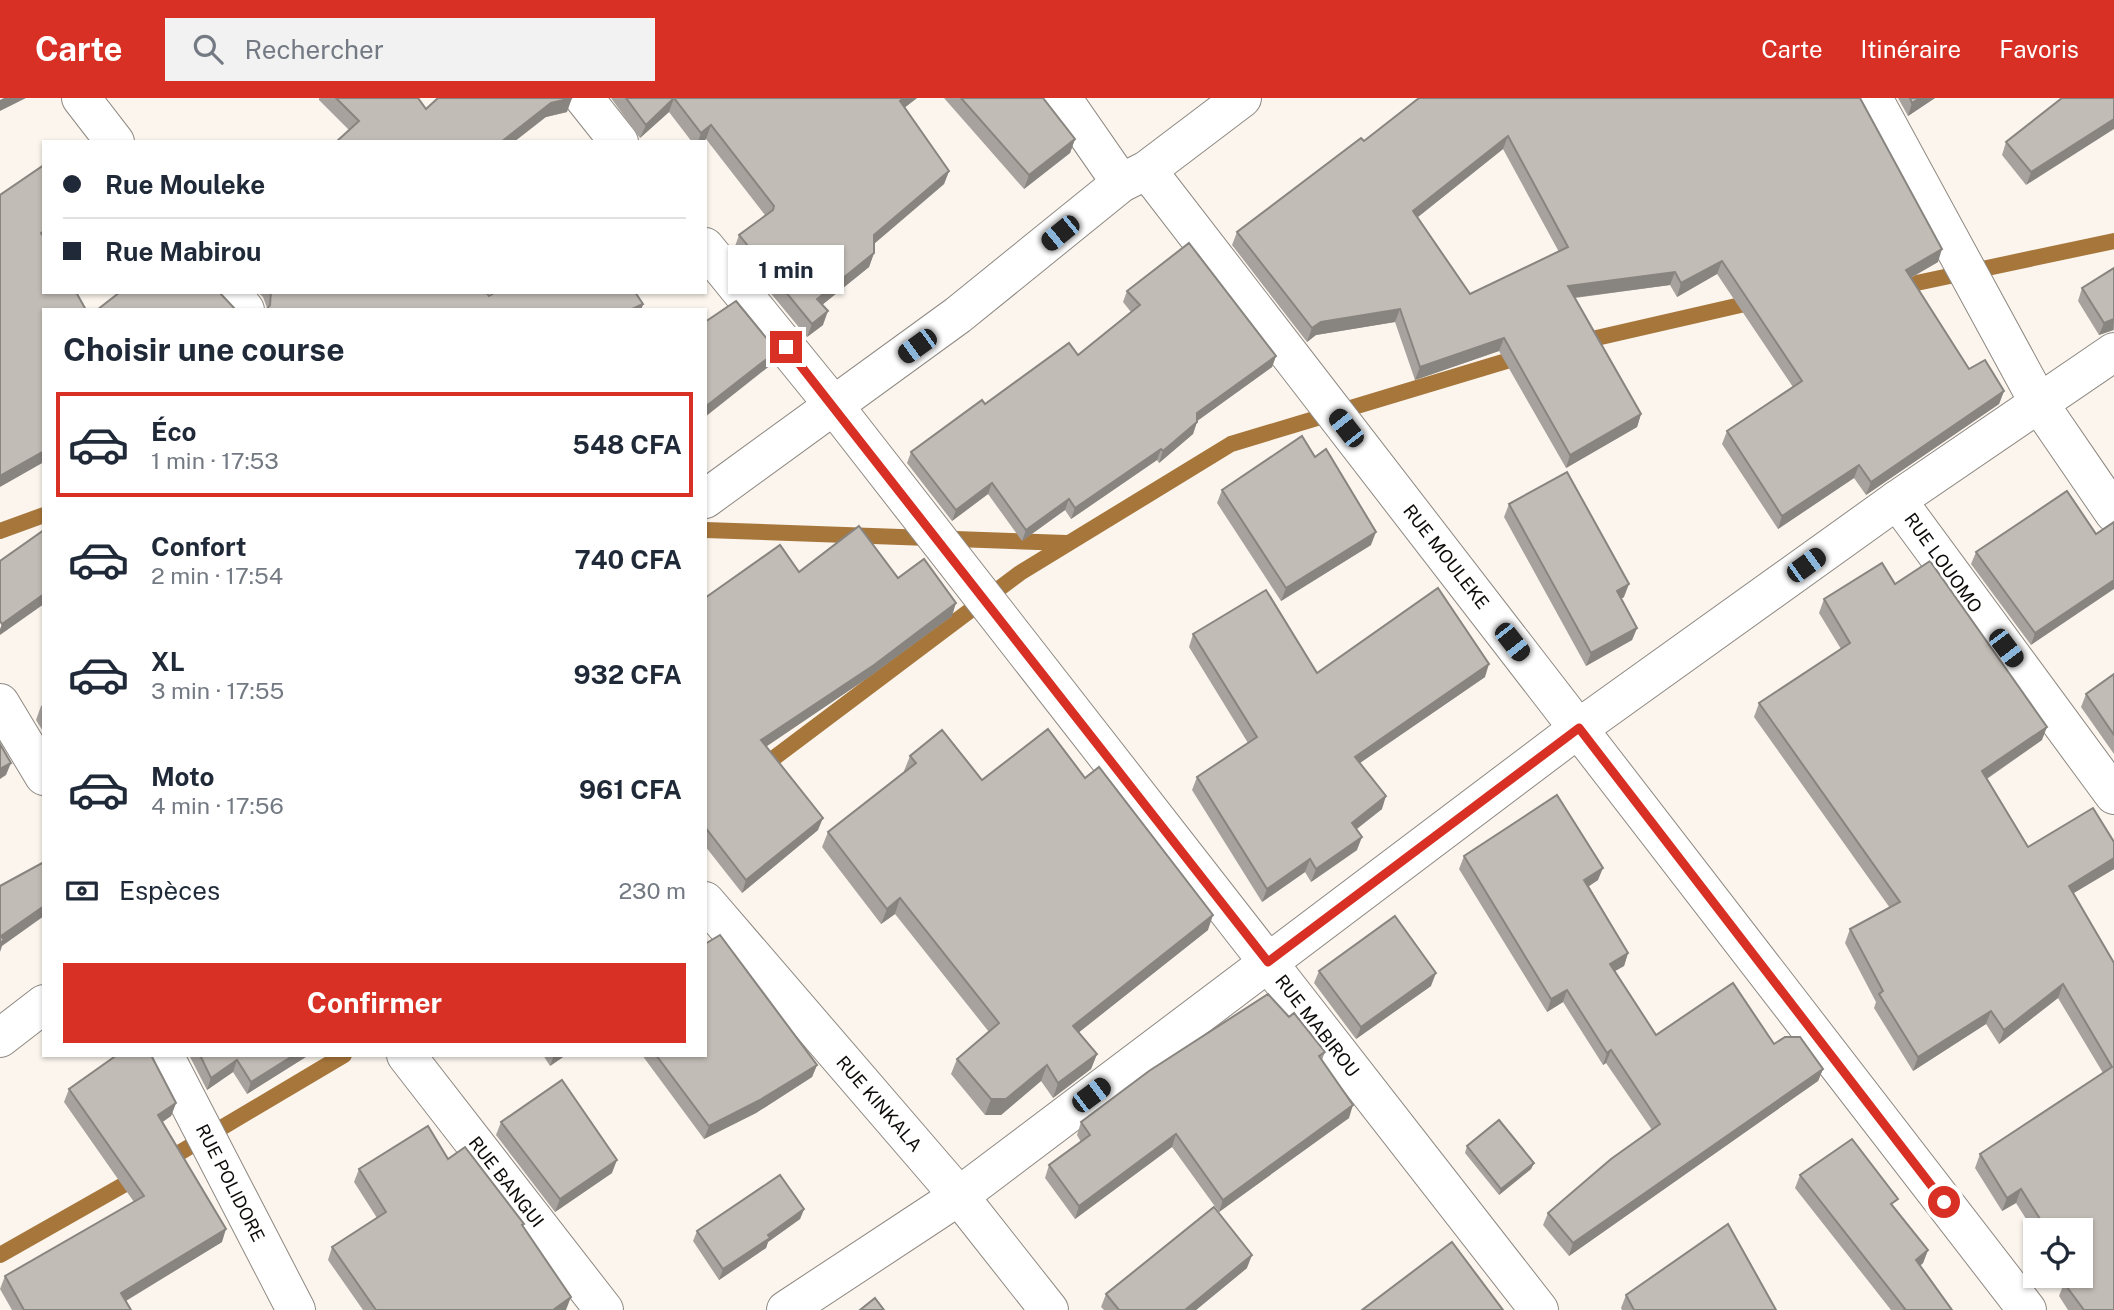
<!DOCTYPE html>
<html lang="fr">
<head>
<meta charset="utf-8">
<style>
  :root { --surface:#fff; --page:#f2f2f3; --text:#1f2937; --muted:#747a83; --line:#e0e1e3; --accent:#d93025 }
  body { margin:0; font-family:"Public Sans",sans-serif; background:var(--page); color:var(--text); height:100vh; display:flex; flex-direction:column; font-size:26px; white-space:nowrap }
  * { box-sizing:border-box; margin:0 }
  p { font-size:23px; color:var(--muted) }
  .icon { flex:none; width:38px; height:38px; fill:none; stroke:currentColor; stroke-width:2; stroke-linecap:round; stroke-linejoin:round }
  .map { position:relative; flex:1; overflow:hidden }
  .sheet { position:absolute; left:42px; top:210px; width:665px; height:749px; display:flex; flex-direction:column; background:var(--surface); border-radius:0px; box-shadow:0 2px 5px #0004 }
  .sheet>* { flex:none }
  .hud { position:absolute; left:42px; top:42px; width:665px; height:154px; border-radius:0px; box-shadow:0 2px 5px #0004; display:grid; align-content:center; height:154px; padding:0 21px; background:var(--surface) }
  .tools { position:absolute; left:2023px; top:1120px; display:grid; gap:14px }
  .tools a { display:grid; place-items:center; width:70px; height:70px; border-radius:0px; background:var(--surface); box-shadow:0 2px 5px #0004; font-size:35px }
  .end { position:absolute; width:32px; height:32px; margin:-16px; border:9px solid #d93025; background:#fff; box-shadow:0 0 0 4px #fff }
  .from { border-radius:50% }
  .bubble { position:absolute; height:49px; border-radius:0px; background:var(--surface); box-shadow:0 2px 5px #0004; font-size:23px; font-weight:700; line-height:49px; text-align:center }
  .car { position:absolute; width:21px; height:42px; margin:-21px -10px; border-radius:9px; box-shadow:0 0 5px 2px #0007; background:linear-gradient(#222 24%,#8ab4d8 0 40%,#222 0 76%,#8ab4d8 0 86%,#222 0) }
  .hud b { display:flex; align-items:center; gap:24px; height:66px; font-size:26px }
  .hud b+b { border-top:2px solid var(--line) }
  .hud i { width:18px; height:18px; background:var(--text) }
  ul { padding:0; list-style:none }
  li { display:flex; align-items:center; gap:21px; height:105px; margin:0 14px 10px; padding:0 7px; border:4px solid transparent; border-radius:0px }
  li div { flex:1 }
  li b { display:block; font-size:26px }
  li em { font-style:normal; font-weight:700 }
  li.current { border-color:var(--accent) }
  li>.icon { width:63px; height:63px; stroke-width:1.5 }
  h2 { padding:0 21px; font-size:32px; line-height:84px }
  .pay { display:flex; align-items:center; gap:18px; height:77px; padding:0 21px; font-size:26px }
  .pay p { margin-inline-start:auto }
  .action { display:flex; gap:14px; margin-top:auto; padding:14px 21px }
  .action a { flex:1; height:80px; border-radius:0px; background:var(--accent); color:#fff; font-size:28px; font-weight:700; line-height:80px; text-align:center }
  header { display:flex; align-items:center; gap:42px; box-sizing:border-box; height:98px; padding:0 35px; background:var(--accent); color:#fff }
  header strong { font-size:33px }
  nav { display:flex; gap:38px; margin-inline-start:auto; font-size:24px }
  .search { width:490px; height:63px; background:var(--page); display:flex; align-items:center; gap:18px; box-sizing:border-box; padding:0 24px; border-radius:0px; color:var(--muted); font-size:26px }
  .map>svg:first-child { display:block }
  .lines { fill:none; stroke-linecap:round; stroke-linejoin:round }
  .stream { stroke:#a7763b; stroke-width:16 }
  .minor-casing { stroke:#8e8982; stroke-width:40 }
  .minor { stroke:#fff; stroke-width:38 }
  .wall { fill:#a7a29d; fill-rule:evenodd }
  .shaded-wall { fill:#88847f }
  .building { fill:#c2bcb6; stroke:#88847f; stroke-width:2; fill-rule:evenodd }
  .route { stroke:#d93025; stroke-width:9 }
  .labels { text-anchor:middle; stroke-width:6; stroke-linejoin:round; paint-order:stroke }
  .street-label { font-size:18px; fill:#0e0c0a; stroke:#fff }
</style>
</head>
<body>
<header>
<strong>Carte</strong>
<div class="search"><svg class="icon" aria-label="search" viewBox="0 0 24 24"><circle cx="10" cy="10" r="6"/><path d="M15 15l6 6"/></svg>Rechercher</div>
<nav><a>Carte</a><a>Itinéraire</a><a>Favoris</a></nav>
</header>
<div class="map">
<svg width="2114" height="1212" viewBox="0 0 2114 1212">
  <rect width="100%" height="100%" fill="#fbf5ee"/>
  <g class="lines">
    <g class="stream">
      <path d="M1893,190L2114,143"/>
      <path d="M1579,244L1758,203"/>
      <path d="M705,432L1067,445"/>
      <path d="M0,433L44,417"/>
      <path d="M758,672L1020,475L1231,346L1523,258"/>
      <path d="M164,1064L344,957"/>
      <path d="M0,1157L141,1077"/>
    </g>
    <defs>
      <g id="minor">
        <path d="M81,0L115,44"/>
        <path d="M584,0L619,44"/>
        <path d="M1062,0L1121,85"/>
        <path d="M1873,0L2040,307L2114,415"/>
        <path d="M1147,72L2027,1212"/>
        <path d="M705,149L835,309L1539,1212"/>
        <path d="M231,194L245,212"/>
        <path d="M705,401L958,217L1121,85L1147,72L1242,0"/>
        <path d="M1897,402L2114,697"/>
        <path d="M0,605L44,678"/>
        <path d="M705,803L959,1098L1049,1212"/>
        <path d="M0,940L44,906"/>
        <path d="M164,957L296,1212"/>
        <path d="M406,957L604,1212"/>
        <path d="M786,1212L959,1098L1579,630L1897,402L2114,254"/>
      </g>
    </defs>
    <use href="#minor" class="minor-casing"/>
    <use href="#minor" class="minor"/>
  </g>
  <g class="wall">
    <path d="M319,0H418L426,11L567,14L546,19L349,32L319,2Z"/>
    <path d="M611,0H917L904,10L949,73L944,86L874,146V155L869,169L822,207L823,227L807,239L734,151L739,137L765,117L706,41L702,44H692L669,14L640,40Z"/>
    <path d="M944,0H1043L1075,41L1070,55L1024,91Z"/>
    <path d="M1419,0L1938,164L1911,180L1969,271L2004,293L1999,306L1866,397L1854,380L1778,431L1722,346L1727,333L1793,289L1717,176L1677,199L1670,187L1575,200L1641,316L1637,329L1566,370L1499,253L1415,282L1395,224L1316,237L1307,244L1232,147L1237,134L1364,43ZM1503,51L1559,154L1470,196L1418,119Z"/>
    <path d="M1898,0H1935L1908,18Z"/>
    <path d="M2062,0L2026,87L2002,57L2006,44Z"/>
    <path d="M2114,170V232L2099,237L2078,203L2082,190Z"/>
    <path d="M1127,193L1276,258L1272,269L1197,323L1193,336L1159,365L1157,362L1071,421L1065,412L1022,443L988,396L952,423L907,365L911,354L985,306L1078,257L1131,214L1123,204Z"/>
    <path d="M258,194H486L489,198L643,206L641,212H266L267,210L263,199Z"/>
    <path d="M1222,392L1371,447L1281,503L1217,405Z"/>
    <path d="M1509,406L1624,499L1621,501L1637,530L1632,542L1586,568L1504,419Z"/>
    <path d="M2096,436L2031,547L1971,466L1976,454Z"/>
    <path d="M799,474L898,480L952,518L869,579L766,648L818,732L742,795L705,748V500Z"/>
    <path d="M1895,486L2042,642L1987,681L2028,749L2114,744V771L2073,795L2114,865V1212H2068L2059,1198L2064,1185L2066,1183L2062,1178H2081V1132H2035V1135L2016,1105L2002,1113L1975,1070L1980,1056L2103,975L2058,900L1999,946L1986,926L1913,973L1874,910L1876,904L1845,845L1850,831L1890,810L1754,619L1759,605L1841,551L1819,515L1824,501Z"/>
    <path d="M1193,536L1317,575L1485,579L1360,665L1382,711L1356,731L1357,752L1311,784L1305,774L1262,804L1192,692L1197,679L1248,645L1189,549Z"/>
    <path d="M2114,576V656L2081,609L2086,596Z"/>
    <path d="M44,606V635L36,622L41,608Z"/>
    <path d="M910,658L982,682L1085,680L1208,832L1079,934L1097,956L1091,971L1053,1000L1041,983L1001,1017H985L951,976L957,961L989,934L895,816L881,826L822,749L828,734L905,674L904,673Z"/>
    <path d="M1464,758L1598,782L1589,788L1628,855L1624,868L1615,873L1656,937L1774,946L1823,971L1818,983L1569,1158L1543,1127L1548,1115L1652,1032L1606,965L1603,967L1563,904L1547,914L1459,771Z"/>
    <path d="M1319,873L1431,888L1356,941L1314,885Z"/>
    <path d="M1289,919L1325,954L1322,962L1349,1020L1219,1114L1172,1049L1075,1121L1045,1080L1049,1067L1081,1044L1077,1037L1081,1024Z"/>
    <path d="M189,957H309L247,996L233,974L207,992Z"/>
    <path d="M543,957H566L550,968Z"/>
    <path d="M642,957H705L817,967L812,979L756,1015L704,1041Z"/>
    <path d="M69,991L176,1005L171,1018L162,1024L222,1144L126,1203L131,1212H12L0,1191L5,1178L134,1104L64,1004Z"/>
    <path d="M501,1024L612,1075L555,1114L496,1037Z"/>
    <path d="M1467,1048L1534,1065L1531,1071L1499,1097L1465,1055Z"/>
    <path d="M448,1061L523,1129L566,1212H363L328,1162L332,1149L377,1120L354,1084L359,1071Z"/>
    <path d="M1800,1077L1894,1110L1928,1152L1923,1165L1920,1168L1952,1212H1891L1795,1090Z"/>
    <path d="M804,1111L800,1121L768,1144L766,1150L719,1182L693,1143L697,1133Z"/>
    <path d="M1247,1170L1196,1212H1104L1101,1209L1106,1196Z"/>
    <path d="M1626,1197L1776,1212H1622L1621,1210Z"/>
  </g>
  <g class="shaded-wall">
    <path d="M4,0H26L0,13V2Z"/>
    <path d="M572,0L567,14L546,19L514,44H501L551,5Z"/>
    <path d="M674,0L669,14L640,40L646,27Z"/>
    <path d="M904,0H917L895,17L900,3Z"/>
    <path d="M1920,0H1935L1908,18L1912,5Z"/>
    <path d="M2114,21V31L2026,87L2031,74Z"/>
    <path d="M711,27L706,41L702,44H698L701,35Z"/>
    <path d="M1508,38L1503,51L1409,126L1413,113Z"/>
    <path d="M1075,41L1070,55L1024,91L1029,77Z"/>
    <path d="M949,73L944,86L869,150L874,137Z"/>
    <path d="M1942,151L1938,164L1901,185L1906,172Z"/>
    <path d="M874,155L869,169L812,215L817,201Z"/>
    <path d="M1722,163L1717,176L1677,199L1681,185Z"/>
    <path d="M1675,174L1670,187L1563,201L1568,188Z"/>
    <path d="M643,206L641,212H630Z"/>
    <path d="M1400,211L1395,224L1316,237L1307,244L1312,230L1321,224Z"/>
    <path d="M828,213L823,227L807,239L812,226Z"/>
    <path d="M2114,221L2113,232L2099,237L2104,225Z"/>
    <path d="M1504,240L1499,253L1415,282L1420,269Z"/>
    <path d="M777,253L772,266L705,319V309Z"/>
    <path d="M1276,258L1272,269L1193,326L1197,315Z"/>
    <path d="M2004,293L1999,306L1866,397L1871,384Z"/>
    <path d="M1641,316L1637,329L1566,370L1570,357Z"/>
    <path d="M1197,324L1193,336L1159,365L1163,353Z"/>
    <path d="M1161,351L1157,362L1071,421L1075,410Z"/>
    <path d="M44,353V364L0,389V378Z"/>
    <path d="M1859,367L1854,380L1778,431L1782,418Z"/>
    <path d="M992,385L988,396L952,423L956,412Z"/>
    <path d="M1069,401L1065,412L1022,443L1026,432Z"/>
    <path d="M1376,434L1371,447L1281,503L1286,490Z"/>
    <path d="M2114,482V491L2031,547L2035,535Z"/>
    <path d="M1629,486L1624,499L1612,506L1617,493Z"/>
    <path d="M44,496V506L0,537V531L2,526Z"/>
    <path d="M956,505L952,518L869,579L757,655L761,642Z"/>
    <path d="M1637,530L1632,542L1586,568L1591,555Z"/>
    <path d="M1489,566L1485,579L1351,671L1355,659Z"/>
    <path d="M2047,629L2042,642L1977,687L1982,673Z"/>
    <path d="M11,665L6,677L0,681V671Z"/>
    <path d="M1386,698L1382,711L1348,738L1352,725Z"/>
    <path d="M823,720L818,732L742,795L746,782Z"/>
    <path d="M1362,739L1357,752L1311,784L1316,771Z"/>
    <path d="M2114,760V771L2064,801L2069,788Z"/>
    <path d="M1310,761L1305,774L1262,804L1267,791Z"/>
    <path d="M1603,770L1598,782L1580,794L1584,782Z"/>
    <path d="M900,800L895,816L881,826L887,811Z"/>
    <path d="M44,808V818L2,848L0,854V842L1,838Z"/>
    <path d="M1213,817L1208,832L1068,943L1073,928Z"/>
    <path d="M1628,855L1624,868L1606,878L1610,866Z"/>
    <path d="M1436,875L1431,888L1356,941L1361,929Z"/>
    <path d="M2063,886L2058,900L1999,946L2004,932Z"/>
    <path d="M1567,892L1563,904L1547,914L1551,901Z"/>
    <path d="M1991,913L1986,926L1913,973L1918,959Z"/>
    <path d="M1611,952L1606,965L1603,967L1607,955Z"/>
    <path d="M1097,956L1091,971L1053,1000L1058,985Z"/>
    <path d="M294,957H309L247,996L251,984Z"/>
    <path d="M554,957H566L550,968Z"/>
    <path d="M237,962L233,974L207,992L211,980Z"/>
    <path d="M817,967L812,979L756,1015L704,1041L709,1028Z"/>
    <path d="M1047,967L1041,983L1001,1017H985L991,1001Z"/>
    <path d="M1823,971L1818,983L1569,1158L1573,1145Z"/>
    <path d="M176,1005L171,1018L154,1030L158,1017Z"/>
    <path d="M1353,1007L1349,1020L1219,1114L1223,1102Z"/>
    <path d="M1176,1036L1172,1049L1075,1121L1079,1108Z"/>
    <path d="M617,1062L612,1075L555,1114L560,1101Z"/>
    <path d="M1534,1065L1531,1071L1499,1097L1501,1091Z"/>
    <path d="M2021,1091L2016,1105L2002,1113L2007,1100Z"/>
    <path d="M804,1111L800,1121L768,1144L766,1150L719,1182L723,1171L768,1137Z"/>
    <path d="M226,1131L222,1144L117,1208L121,1195Z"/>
    <path d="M1928,1152L1923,1165L1911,1175L1916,1162Z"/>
    <path d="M1252,1157L1247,1170L1196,1212H1185Z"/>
    <path d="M571,1199L566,1212H553Z"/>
  </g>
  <g class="building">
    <path d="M336,0H418L426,11L438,0H572L551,5L501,44H336L359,23Z"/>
    <path d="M626,0H904L900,3L949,73L874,137V155L817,201L828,213L812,226L739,137L773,112L774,108L711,27L701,35L674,0L646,27Z"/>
    <path d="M961,0H1043L1075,41L1029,77Z"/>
    <path d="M1419,0H1860L1942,151L1906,172L1969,271L1985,262L2004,293L1871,384L1859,367L1782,418L1727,333L1802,283L1722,163L1681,185L1675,174L1568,188L1641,316L1570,357L1504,240L1420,269L1400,211L1321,224L1312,230L1237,134L1361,40L1364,43ZM1508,38L1568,149L1470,196L1413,113Z"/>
    <path d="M1910,0H1920L1912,5Z"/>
    <path d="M2062,0H2114V21L2031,74L2006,44Z"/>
    <path d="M44,67V133L41,135L44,140V194H76L86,212H44V353L0,378V97Z"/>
    <path d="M1189,145L1276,258L1197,315V324L1163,353L1161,351L1075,410L1069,401L1026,432L992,385L956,412L911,354L982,302L985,306L1069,245L1078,257L1140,207L1127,193Z"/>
    <path d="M2114,170V221L2104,225L2082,190Z"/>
    <path d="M120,194H219L236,212H97Z"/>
    <path d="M271,194H486L489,198L496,194H635L643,206L630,212H266L270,207Z"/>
    <path d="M736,203L777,253L705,309V224Z"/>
    <path d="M1302,338L1315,359L1326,351L1376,434L1286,490L1222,392Z"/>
    <path d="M1567,374L1629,486L1617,493L1637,530L1591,555L1509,406Z"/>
    <path d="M2067,393L2096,436L2114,424V482L2035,535L1976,454Z"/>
    <path d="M859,428L898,480L924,461L956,505L874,567L761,642L823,720L746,782L705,729V500L780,447L799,474Z"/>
    <path d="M44,432V496L2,526L0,523V463Z"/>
    <path d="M1930,463L2047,629L1982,673L2028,749L2093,710L2114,744V760L2069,788L2114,865V1212H2084L2064,1185L2073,1178H2081V1132H2047L2021,1091L2007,1100L1980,1056L2112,969L2063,886L2004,932L1991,913L1918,959L1879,896L1883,893L1850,831L1900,804L1759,605L1850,545L1824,501L1882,465L1895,486Z"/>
    <path d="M1438,490L1489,566L1355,659L1386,698L1352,725L1362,739L1316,771L1310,761L1267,791L1197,679L1257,639L1193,536L1266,492L1317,575Z"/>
    <path d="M2114,576V637L2086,596Z"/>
    <path d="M1048,631L1085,680L1099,669L1213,817L1073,928L1097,956L1058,985L1047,967L1006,1001H991L957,961L999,925L900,800L887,811L828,734L916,665L910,658L942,632L982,682Z"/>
    <path d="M0,646L11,665L0,671Z"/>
    <path d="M1557,697L1603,770L1584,782L1628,855L1610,866L1656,937L1733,885L1774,946L1785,939H1800L1823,971L1573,1145L1548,1115L1611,1061L1660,1026L1611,952L1607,955L1567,892L1551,901L1464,758Z"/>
    <path d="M44,764V808L1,838L4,842L0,845V788Z"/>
    <path d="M1395,818L1436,875L1361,929L1319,873Z"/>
    <path d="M720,837L817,967L760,1002L709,1028L656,957H705V846Z"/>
    <path d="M1268,896L1289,919L1294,915L1325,954L1319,958L1353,1007L1223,1102L1176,1036L1079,1108L1049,1067L1090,1037L1081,1024L1149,973Z"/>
    <path d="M117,957H151L176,1005L158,1017L226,1131L121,1195L131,1212H24L5,1178L144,1098L69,991Z"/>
    <path d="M200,957H294L251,984L237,962L211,980Z"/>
    <path d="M562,982L617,1062L560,1101L501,1024Z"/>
    <path d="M1499,1022L1534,1065L1501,1091L1467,1048Z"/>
    <path d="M428,1028L448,1061L465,1049L524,1126L522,1127L571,1199L553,1212H376L332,1149L386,1114L359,1071Z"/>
    <path d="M1852,1041L1898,1101L1891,1106L1928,1152L1916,1162L1952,1212H1904L1905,1211L1800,1077Z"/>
    <path d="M780,1077L804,1111L768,1137L770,1140L723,1171L697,1133Z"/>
    <path d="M1214,1109L1252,1157L1185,1212H1119L1106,1196Z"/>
    <path d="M1728,1126L1776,1212H1634L1626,1197Z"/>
    <path d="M1452,1144L1503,1212H1362Z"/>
    <path d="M875,1200L884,1212H860Z"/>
  </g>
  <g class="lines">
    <path class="route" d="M786,249L1268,864L1579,630L1944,1104"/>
  </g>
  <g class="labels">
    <g class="street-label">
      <text transform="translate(1446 459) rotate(52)" y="6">RUE MOULEKE</text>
      <text transform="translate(1943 465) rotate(54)" y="6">RUE LOUOMO</text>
      <text transform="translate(1317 928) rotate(52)" y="6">RUE MABIROU</text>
      <text transform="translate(879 1006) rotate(49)" y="6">RUE KINKALA</text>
      <text transform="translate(506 1084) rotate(52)" y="6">RUE BANGUI</text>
      <text transform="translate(230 1085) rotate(63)" y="6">RUE POLIDORE</text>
    </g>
  </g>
</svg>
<div class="tools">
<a><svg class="icon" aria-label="locate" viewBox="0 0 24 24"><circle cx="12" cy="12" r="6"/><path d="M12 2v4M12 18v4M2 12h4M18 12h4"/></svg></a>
</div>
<i class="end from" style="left:1944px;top:1104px"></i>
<i class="end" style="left:786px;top:249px"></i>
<div class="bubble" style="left:728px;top:147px;width:116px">1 min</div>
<i class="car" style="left:1060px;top:135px;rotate:231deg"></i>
<i class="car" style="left:917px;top:248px;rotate:234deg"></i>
<i class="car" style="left:1346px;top:330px;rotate:322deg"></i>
<i class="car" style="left:1806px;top:467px;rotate:54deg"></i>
<i class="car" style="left:1512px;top:544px;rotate:142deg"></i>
<i class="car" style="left:2006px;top:550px;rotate:143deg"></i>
<i class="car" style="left:1091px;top:997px;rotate:53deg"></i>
<div class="hud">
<b><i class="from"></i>Rue Mouleke</b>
<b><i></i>Rue Mabirou</b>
</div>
<section class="sheet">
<h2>Choisir une course</h2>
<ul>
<li class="current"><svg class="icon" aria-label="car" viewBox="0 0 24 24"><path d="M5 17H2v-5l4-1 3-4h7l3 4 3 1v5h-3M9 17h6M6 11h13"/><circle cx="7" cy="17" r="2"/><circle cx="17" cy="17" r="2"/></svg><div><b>Éco</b><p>1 min · 17:53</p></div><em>548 CFA</em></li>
<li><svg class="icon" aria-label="car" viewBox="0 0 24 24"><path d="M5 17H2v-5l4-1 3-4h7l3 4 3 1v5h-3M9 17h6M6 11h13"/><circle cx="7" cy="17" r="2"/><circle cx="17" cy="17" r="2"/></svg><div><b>Confort</b><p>2 min · 17:54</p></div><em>740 CFA</em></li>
<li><svg class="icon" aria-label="car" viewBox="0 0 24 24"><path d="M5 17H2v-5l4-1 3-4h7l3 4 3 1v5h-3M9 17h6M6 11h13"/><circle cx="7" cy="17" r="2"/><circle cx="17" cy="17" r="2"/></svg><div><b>XL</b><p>3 min · 17:55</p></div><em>932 CFA</em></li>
<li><svg class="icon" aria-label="car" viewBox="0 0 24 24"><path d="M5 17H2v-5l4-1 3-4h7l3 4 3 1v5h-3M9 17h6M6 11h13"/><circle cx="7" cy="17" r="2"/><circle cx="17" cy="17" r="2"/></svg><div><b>Moto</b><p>4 min · 17:56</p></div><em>961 CFA</em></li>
</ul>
<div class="pay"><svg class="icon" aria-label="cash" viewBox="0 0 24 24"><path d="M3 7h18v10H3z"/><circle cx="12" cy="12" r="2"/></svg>Espèces<p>230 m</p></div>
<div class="action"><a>Confirmer</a></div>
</section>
</div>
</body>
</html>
